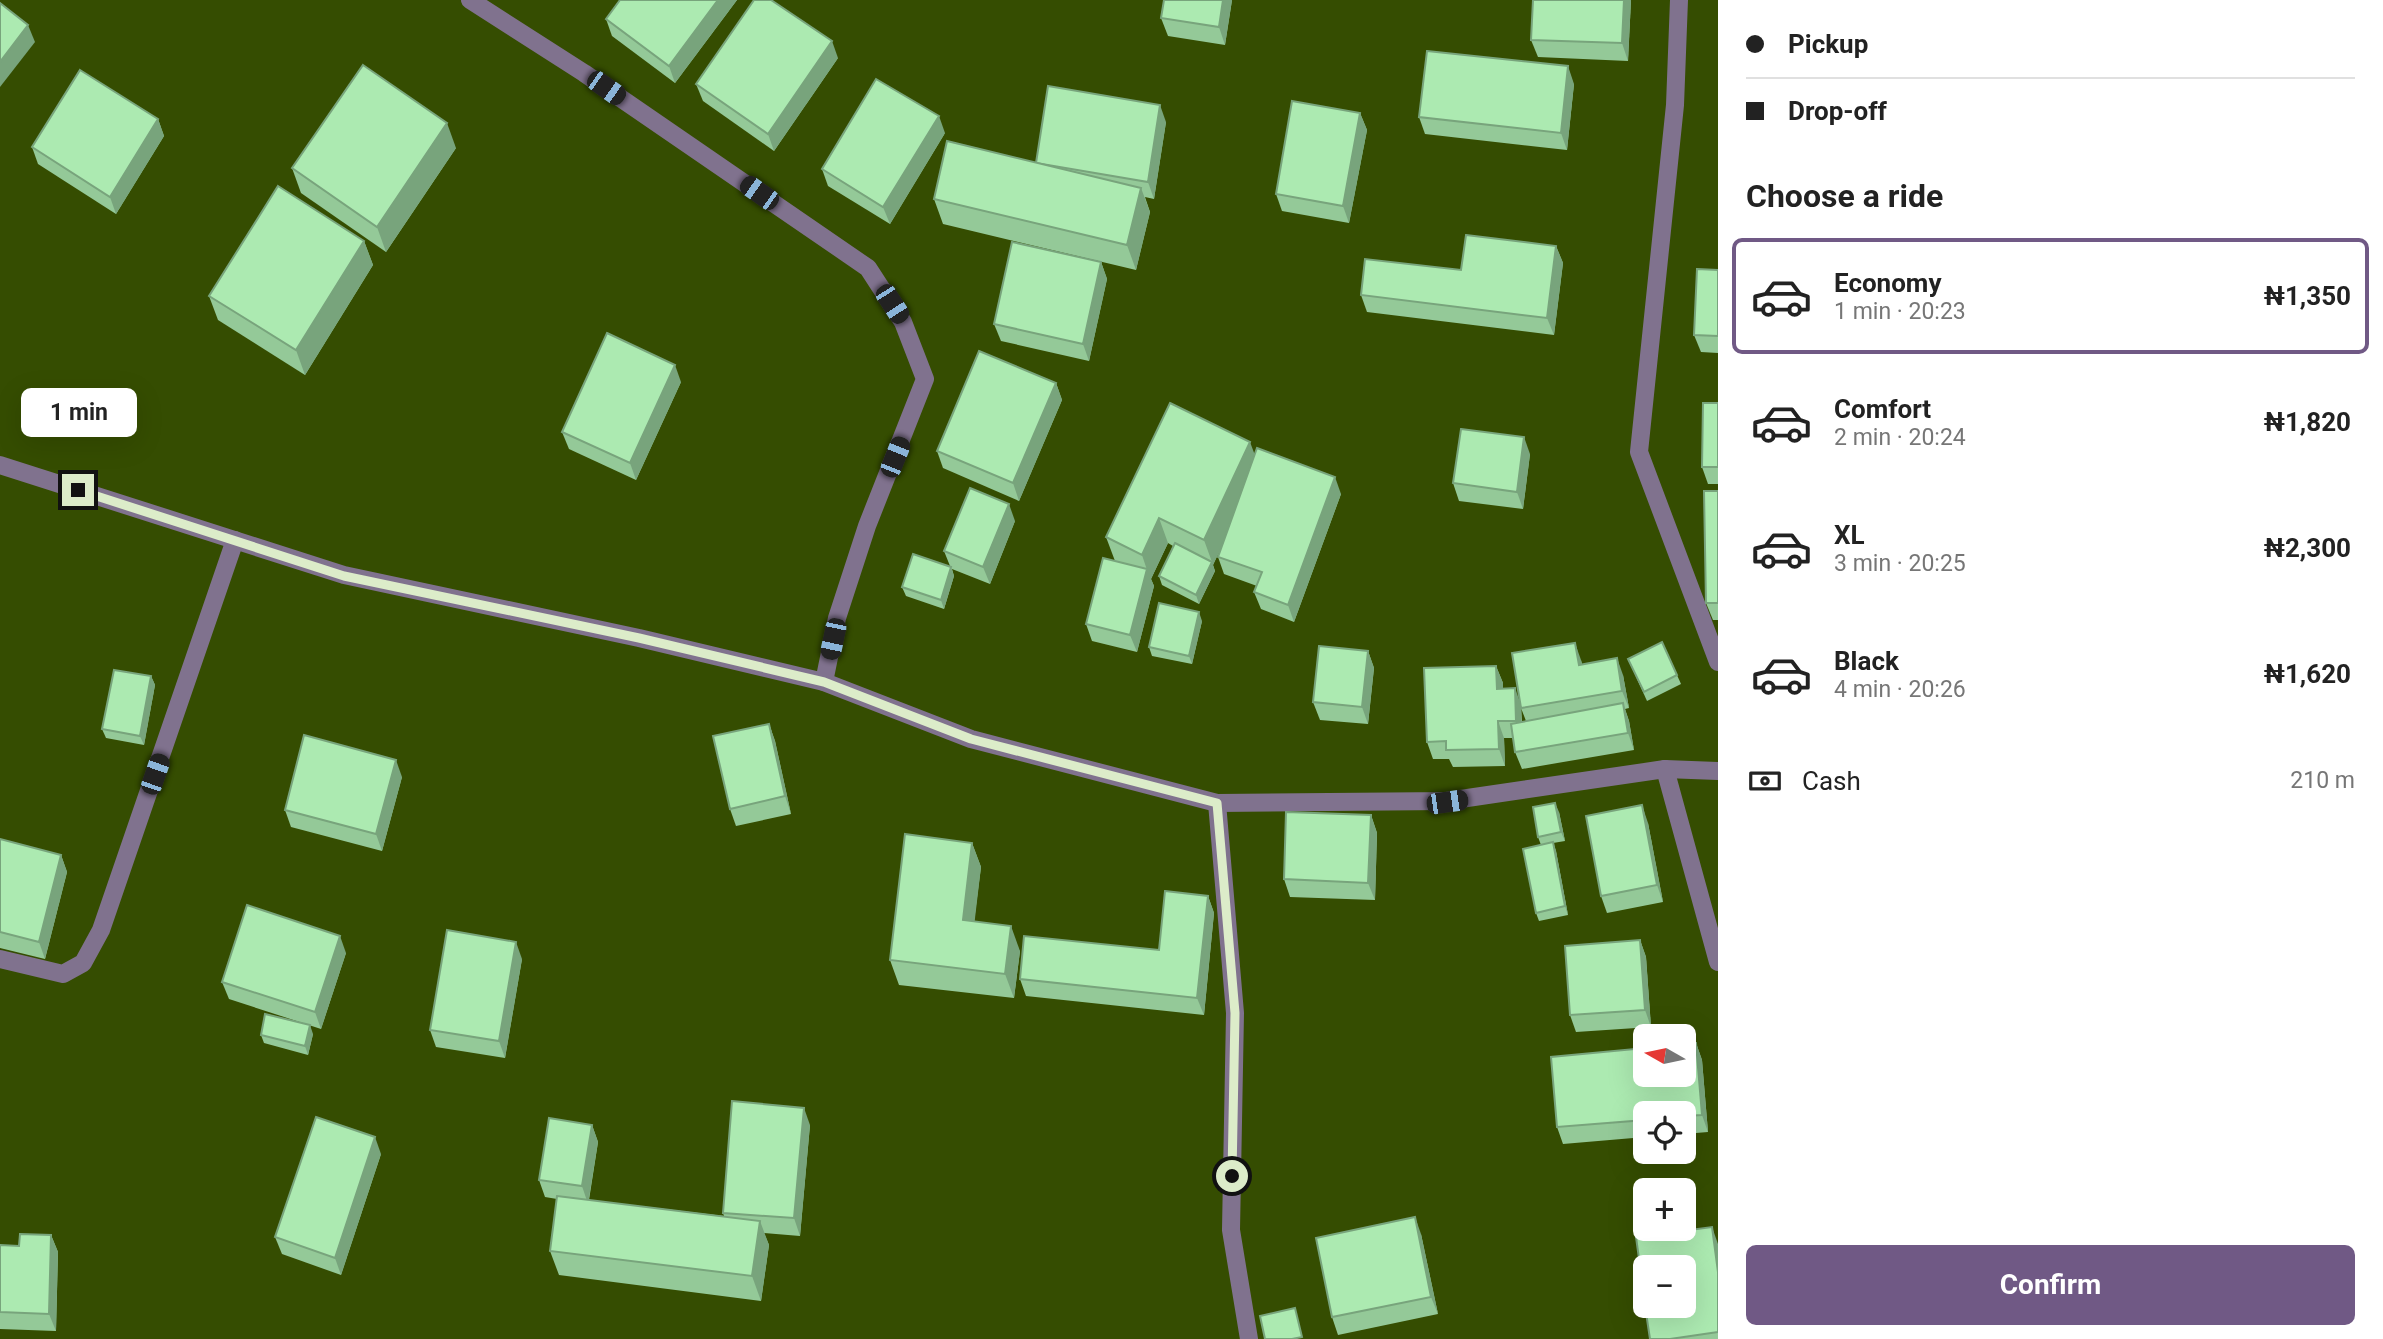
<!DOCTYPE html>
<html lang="en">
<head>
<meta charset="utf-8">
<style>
  :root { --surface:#fff; --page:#f6f6f6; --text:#222; --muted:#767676; --line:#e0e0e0; --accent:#705985 }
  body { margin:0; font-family:Roboto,sans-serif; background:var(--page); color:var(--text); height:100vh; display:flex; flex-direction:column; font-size:26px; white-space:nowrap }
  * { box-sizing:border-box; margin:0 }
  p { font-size:23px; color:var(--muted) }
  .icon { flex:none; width:38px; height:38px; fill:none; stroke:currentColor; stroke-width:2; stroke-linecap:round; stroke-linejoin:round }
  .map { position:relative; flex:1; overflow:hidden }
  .panel { display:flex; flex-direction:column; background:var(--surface); width:665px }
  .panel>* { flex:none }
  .top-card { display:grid; align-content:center; height:154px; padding:0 28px; background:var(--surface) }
  .needle { width:46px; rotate:279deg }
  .tools { position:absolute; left:1633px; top:1024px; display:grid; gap:14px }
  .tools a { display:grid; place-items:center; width:63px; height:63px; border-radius:10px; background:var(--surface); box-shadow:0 7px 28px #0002; font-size:35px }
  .end { position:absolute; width:32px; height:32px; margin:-16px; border:9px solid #dcecc9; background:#111; box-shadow:0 0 0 4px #111 }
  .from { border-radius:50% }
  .bubble { position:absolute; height:49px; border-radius:10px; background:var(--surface); box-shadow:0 7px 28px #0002; font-size:23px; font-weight:700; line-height:49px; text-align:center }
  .car { position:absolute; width:21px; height:42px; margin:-21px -10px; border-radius:9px; box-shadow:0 0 5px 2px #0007; background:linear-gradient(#222 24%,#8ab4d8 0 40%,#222 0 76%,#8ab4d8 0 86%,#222 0) }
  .top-card b { display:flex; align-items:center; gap:24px; height:66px; font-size:26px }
  .top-card b+b { border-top:2px solid var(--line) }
  .top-card i { width:18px; height:18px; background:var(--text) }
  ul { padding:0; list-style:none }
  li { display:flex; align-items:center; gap:21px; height:116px; margin:0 14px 10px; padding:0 14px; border:4px solid transparent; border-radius:10px }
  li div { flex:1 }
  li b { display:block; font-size:26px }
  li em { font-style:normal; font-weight:700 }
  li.current { border-color:var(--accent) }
  li>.icon { width:63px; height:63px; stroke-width:1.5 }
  h2 { padding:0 28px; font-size:32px; line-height:84px }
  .pay { display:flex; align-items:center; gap:18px; height:77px; padding:0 28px; font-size:26px }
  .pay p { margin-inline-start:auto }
  .cta { display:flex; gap:14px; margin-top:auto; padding:14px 28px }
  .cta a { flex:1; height:80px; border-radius:10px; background:var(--accent); color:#fff; font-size:28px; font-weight:700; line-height:80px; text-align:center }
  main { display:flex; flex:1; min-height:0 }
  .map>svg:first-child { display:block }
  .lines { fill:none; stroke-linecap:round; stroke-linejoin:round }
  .minor { stroke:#80728e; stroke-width:18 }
  .wall { fill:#94c998; fill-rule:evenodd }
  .shaded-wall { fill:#78a47c }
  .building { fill:#aceab1; stroke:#78a47c; stroke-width:2 }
  .route { stroke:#dcecc9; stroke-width:9 }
</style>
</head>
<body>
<main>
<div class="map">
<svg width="1718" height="1339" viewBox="0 0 1718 1339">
  <rect width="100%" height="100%" fill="#354d01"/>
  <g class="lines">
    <g class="minor">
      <path d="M470,0L584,73L868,268L903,322L925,379L867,526L837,618L824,682"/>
      <path d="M1679,0L1675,105L1639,452L1718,662"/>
      <path d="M0,465L344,575L639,638L824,682L971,739L1217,803L1447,801L1665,769L1718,771"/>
      <path d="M1665,769L1718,962"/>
      <path d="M1217,803L1235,1013L1231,1230L1249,1339"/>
      <path d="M0,959L63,974L83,963L101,930L235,540"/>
    </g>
  </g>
  <g class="wall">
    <path d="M620,0H737L675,83L612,36L606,19Z"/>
    <path d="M1232,0L1225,45L1168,36L1161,18Z"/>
    <path d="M1631,0L1628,61L1538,57L1531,40Z"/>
    <path d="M838,58L774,151L703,101L696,84Z"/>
    <path d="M1574,84L1567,150L1425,134L1419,117Z"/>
    <path d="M1360,113L1367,130L1349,223L1282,211L1276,194Z"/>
    <path d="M158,119L164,136L116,214L38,164L32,147Z"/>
    <path d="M1166,122L1154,199L1145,197L1150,212L1136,270L943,224L934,199L1036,163Z"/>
    <path d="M945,133L890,224L828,186L822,169Z"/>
    <path d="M456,148L386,252L301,193L292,168Z"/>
    <path d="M364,241L373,265L305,375L218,320L209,296Z"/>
    <path d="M1556,246L1563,263L1554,335L1367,312L1361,295Z"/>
    <path d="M1101,262L1107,279L1089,361L1001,341L994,324Z"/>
    <path d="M1718,270V353L1701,352L1694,335Z"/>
    <path d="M681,382L636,480L569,449L562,432Z"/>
    <path d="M1056,383L1062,400L1019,501L943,468L937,451Z"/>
    <path d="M1718,403V484H1708L1702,467Z"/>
    <path d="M1530,454L1523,509L1459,501L1453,483Z"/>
    <path d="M1255,455L1341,494L1294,622L1261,609L1254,592L1257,586L1224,574L1218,557L1221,548L1213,565L1215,571L1199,604L1162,585L1159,576L1173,546L1168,543L1151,579L1154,586L1137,652L1092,641L1086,624L1115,561L1106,537Z"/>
    <path d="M1718,491V620H1713L1706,603Z"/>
    <path d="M1015,521L990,584L952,569L954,576L944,609L906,596L902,587L950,566L944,551Z"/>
    <path d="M1202,621L1192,664L1152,656L1149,647Z"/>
    <path d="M1368,651L1374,668L1368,724L1320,720L1313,702Z"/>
    <path d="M1628,659L1677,675L1681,684L1647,701Z"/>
    <path d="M1581,660L1582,664L1623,675L1629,708L1625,709L1629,721L1634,750L1522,769L1515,752L1513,738H1504L1505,766L1453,767L1449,759H1433L1427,742L1496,666L1503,683V689L1521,705ZM1521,705V708L1526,721L1522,722Z"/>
    <path d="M151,676L155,685L144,745L106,738L102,729Z"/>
    <path d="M769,724L775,741L791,814L736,826L730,809Z"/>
    <path d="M402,777L382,851L291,827L285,810Z"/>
    <path d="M1559,812L1565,841L1553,843L1556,851L1568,915L1539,921L1536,913L1541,845L1538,837Z"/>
    <path d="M1371,815L1377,833L1375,900L1290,897L1284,879Z"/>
    <path d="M1648,823L1663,902L1607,913L1601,896Z"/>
    <path d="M0,839L61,855L67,872L45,959L0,948Z"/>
    <path d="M972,843L981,867L974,921L1020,951L1014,998L899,985L890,960Z"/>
    <path d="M1208,896L1214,913L1204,1015L1026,996L1020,979L1159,950Z"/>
    <path d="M1640,940L1646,957L1651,1027L1576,1032L1570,1015Z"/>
    <path d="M346,953L321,1029L229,999L222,982Z"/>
    <path d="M522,959L505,1058L436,1047L430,1030Z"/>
    <path d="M313,1034L308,1055L264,1043L261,1035Z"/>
    <path d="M1696,1043L1702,1060L1708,1132L1684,1134V1113H1645V1137L1563,1144L1557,1127Z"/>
    <path d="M592,1125L598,1142L589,1200L724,1216L723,1213L810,1125L800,1236L764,1233L769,1245L761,1301L559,1275L550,1251L557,1199L545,1197L539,1180Z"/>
    <path d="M381,1154L341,1275L282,1254L275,1237Z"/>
    <path d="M1421,1234L1438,1314L1338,1335L1332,1317Z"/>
    <path d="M51,1235L58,1252L56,1331L0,1329V1245L19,1246Z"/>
    <path d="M1718,1244V1339H1650Z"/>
  </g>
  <g class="shaded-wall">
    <path d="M718,0H737L675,83L669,66Z"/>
    <path d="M1223,0H1232L1225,45L1219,27Z"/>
    <path d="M1624,0H1631L1628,61L1622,43Z"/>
    <path d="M28,25L35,42L0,87V62Z"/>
    <path d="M832,41L838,58L774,151L768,134Z"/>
    <path d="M1568,66L1574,84L1567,150L1561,133Z"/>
    <path d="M1160,105L1166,122L1154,199L1148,182Z"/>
    <path d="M1360,113L1367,130L1349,223L1343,206Z"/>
    <path d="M939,116L945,133L890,224L883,207Z"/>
    <path d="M158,119L164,136L116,214L110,197Z"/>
    <path d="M447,123L456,148L386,252L377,227Z"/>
    <path d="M1141,188L1150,212L1136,270L1127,245Z"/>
    <path d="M364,241L373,265L305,375L296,350Z"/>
    <path d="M1556,246L1563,263L1554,335L1547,318Z"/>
    <path d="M1101,262L1107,279L1089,361L1083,344Z"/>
    <path d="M675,365L681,382L636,480L630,463Z"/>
    <path d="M1056,383L1062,400L1019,501L1013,483Z"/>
    <path d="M1524,437L1530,454L1523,509L1517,492Z"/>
    <path d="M1250,442L1259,466L1213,565L1215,571L1199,604L1196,595L1212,562L1204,540Z"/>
    <path d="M1335,477L1341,494L1294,622L1288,605Z"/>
    <path d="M1009,504L1015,521L990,584L983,567Z"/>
    <path d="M1159,518L1168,543L1151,579L1154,586L1137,652L1130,635L1147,570L1142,555Z"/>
    <path d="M951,567L954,576L944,609L941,600Z"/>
    <path d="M1199,612L1202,621L1192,664L1189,656Z"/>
    <path d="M1575,643L1581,660L1585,682L1579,665Z"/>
    <path d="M1368,651L1374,668L1368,724L1362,707Z"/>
    <path d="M1617,658L1623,675L1629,708L1622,691Z"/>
    <path d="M1496,666L1503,683V706L1497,689Z"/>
    <path d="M151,676L155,685L144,745L140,736Z"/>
    <path d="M1515,688L1521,705L1522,738L1516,721Z"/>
    <path d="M1623,703L1629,721L1634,750L1628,733Z"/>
    <path d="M1498,721L1504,738L1505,766L1499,749Z"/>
    <path d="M769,724L775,741L791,814L785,796Z"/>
    <path d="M396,760L402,777L382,851L376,834Z"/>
    <path d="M1555,803L1559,812L1565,841L1561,832Z"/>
    <path d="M1642,805L1648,823L1663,902L1657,885Z"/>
    <path d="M1371,815L1377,833L1375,900L1368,883Z"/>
    <path d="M1553,842L1556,851L1568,915L1565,906Z"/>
    <path d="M972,843L981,867L972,944L963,920Z"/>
    <path d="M61,855L67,872L45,959L39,942Z"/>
    <path d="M1208,896L1214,913L1204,1015L1197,998Z"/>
    <path d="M1011,926L1020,951L1014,998L1005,974Z"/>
    <path d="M340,936L346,953L321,1029L315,1012Z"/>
    <path d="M1640,940L1646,957L1651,1027L1645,1010Z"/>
    <path d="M516,942L522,959L505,1058L499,1041Z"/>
    <path d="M310,1025L313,1034L308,1055L305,1046Z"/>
    <path d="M1696,1043L1702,1060L1708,1132L1702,1115Z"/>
    <path d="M804,1108L810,1125L800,1236L794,1218Z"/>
    <path d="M592,1125L598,1142L588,1204L582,1186Z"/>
    <path d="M375,1137L381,1154L341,1275L335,1258Z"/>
    <path d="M1415,1217L1421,1234L1438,1314L1431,1297Z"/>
    <path d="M760,1221L769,1245L761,1301L752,1276Z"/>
    <path d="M1712,1227L1718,1244V1272Z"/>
    <path d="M51,1235L58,1252L56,1331L49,1314Z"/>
  </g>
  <g class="building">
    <path d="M620,0H718L669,66L606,19Z"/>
    <path d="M754,0H771L832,41L768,134L696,84Z"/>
    <path d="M1164,0H1223L1219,27L1161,18Z"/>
    <path d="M1533,0H1624L1622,43L1531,40Z"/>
    <path d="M0,3L28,25L0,62Z"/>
    <path d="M1427,51L1568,66L1561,133L1419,117Z"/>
    <path d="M363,65L447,123L377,227L292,168Z"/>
    <path d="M80,70L158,119L110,197L32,147Z"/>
    <path d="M876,79L939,116L883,207L822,169Z"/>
    <path d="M1048,86L1160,105L1148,182L1036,163Z"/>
    <path d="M1292,101L1360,113L1343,206L1276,194Z"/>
    <path d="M947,141L1141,188L1127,245L934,199Z"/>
    <path d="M278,186L364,241L296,350L209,296Z"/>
    <path d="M1466,235L1556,246L1547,318L1361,295L1365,259L1461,270Z"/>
    <path d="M1012,242L1101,262L1083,344L994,324Z"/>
    <path d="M1697,269L1718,270V336L1694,335Z"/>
    <path d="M607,333L675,365L630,463L562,432Z"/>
    <path d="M979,351L1056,383L1013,483L937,451Z"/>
    <path d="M1170,403L1250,442L1204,540L1159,518L1142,555L1106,537Z"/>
    <path d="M1703,403H1718V467H1702Z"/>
    <path d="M1461,429L1524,437L1517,492L1453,483Z"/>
    <path d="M1257,448L1335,477L1288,605L1254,592L1262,572L1218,557Z"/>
    <path d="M970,488L1009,504L983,567L944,551Z"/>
    <path d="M1704,491H1718V603H1706Z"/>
    <path d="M1175,543L1212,562L1196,595L1159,576Z"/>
    <path d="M913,554L951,567L941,600L902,587Z"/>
    <path d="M1103,558L1147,569L1130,635L1086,624Z"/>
    <path d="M1159,603L1199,612L1189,656L1149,647Z"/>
    <path d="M1662,642L1677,675L1644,692L1628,659Z"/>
    <path d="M1575,643L1579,665L1617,658L1622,691L1521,708L1512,653Z"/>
    <path d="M1319,646L1368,651L1362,707L1313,702Z"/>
    <path d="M1496,666L1497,689L1515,688L1516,721H1498L1499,749L1446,750V741L1427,742L1424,668Z"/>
    <path d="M114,670L151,676L140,736L102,729Z"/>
    <path d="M1623,703L1628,733L1515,752L1511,724Z"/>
    <path d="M769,724L785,796L730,809L713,736Z"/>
    <path d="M304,735L396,760L376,834L285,810Z"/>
    <path d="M1555,803L1561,832L1538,837L1533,807Z"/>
    <path d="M1642,805L1657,885L1601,896L1586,816Z"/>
    <path d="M1286,812L1371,815L1368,883L1284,879Z"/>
    <path d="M905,834L972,843L963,920L1011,926L1005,974L890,960Z"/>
    <path d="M0,839L61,855L39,942L0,932Z"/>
    <path d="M1553,842L1565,906L1536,913L1523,849Z"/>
    <path d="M1165,891L1208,896L1197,998L1020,979L1024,936L1159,950Z"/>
    <path d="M247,905L340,936L315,1012L222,982Z"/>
    <path d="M447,930L516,942L499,1041L430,1030Z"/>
    <path d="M1640,940L1645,1010L1570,1015L1565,946Z"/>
    <path d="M265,1014L310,1025L305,1046L261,1035Z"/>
    <path d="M1696,1043L1702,1115L1684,1116V1113H1645V1120L1557,1127L1551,1057L1645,1048V1074H1684V1044Z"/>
    <path d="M732,1101L804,1108L794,1218L723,1213Z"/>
    <path d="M316,1117L375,1137L335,1258L275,1237Z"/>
    <path d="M549,1118L592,1125L582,1186L539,1180Z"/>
    <path d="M557,1196L760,1221L752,1276L550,1251Z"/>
    <path d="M1415,1217L1431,1297L1332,1317L1316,1238Z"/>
    <path d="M1712,1227L1718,1272V1332L1670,1339H1650L1645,1306H1684V1267H1645V1302L1636,1237Z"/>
    <path d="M20,1234L51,1235L49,1314L0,1312V1245L19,1246Z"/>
    <path d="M1295,1308L1302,1337L1292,1339H1265L1260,1316Z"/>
  </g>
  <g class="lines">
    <path class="route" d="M78,490L344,576L639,638L824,682L971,739L1217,803L1235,1013L1232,1176"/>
  </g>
</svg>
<div class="tools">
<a><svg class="needle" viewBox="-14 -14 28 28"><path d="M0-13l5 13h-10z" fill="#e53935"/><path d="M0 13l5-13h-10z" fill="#767676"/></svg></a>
<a><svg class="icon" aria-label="locate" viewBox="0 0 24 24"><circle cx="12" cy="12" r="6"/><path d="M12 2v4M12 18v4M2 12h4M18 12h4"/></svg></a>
<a>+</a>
<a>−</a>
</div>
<i class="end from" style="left:1232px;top:1176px"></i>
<i class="end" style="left:78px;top:490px"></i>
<div class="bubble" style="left:21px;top:388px;width:116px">1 min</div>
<i class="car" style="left:606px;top:88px;rotate:125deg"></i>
<i class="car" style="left:759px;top:193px;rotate:305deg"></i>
<i class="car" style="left:892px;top:304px;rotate:147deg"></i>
<i class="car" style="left:895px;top:457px;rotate:22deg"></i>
<i class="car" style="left:833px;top:639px;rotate:192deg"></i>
<i class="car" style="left:155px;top:774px;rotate:19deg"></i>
<i class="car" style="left:1447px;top:802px;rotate:82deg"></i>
</div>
<section class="panel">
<div class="top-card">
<b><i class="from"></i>Pickup</b>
<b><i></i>Drop-off</b>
</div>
<h2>Choose a ride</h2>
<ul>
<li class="current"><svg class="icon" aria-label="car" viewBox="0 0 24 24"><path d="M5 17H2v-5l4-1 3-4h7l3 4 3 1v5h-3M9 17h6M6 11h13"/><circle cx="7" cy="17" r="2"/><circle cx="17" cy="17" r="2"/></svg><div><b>Economy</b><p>1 min · 20:23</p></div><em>₦1,350</em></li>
<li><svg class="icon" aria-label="car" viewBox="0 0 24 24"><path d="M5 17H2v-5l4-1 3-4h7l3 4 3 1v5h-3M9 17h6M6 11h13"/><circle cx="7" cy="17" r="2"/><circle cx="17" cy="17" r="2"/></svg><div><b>Comfort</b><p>2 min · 20:24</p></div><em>₦1,820</em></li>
<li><svg class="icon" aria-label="car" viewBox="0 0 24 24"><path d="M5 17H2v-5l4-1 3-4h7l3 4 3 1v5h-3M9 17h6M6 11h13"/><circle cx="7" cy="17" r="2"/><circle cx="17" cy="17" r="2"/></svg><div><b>XL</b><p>3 min · 20:25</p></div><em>₦2,300</em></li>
<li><svg class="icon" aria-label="car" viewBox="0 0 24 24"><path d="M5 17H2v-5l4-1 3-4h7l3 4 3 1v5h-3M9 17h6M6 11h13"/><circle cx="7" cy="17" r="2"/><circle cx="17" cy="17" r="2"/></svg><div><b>Black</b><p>4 min · 20:26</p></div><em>₦1,620</em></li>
</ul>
<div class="pay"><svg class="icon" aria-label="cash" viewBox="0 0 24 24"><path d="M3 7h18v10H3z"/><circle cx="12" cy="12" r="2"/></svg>Cash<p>210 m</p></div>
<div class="cta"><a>Confirm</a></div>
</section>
</main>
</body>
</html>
